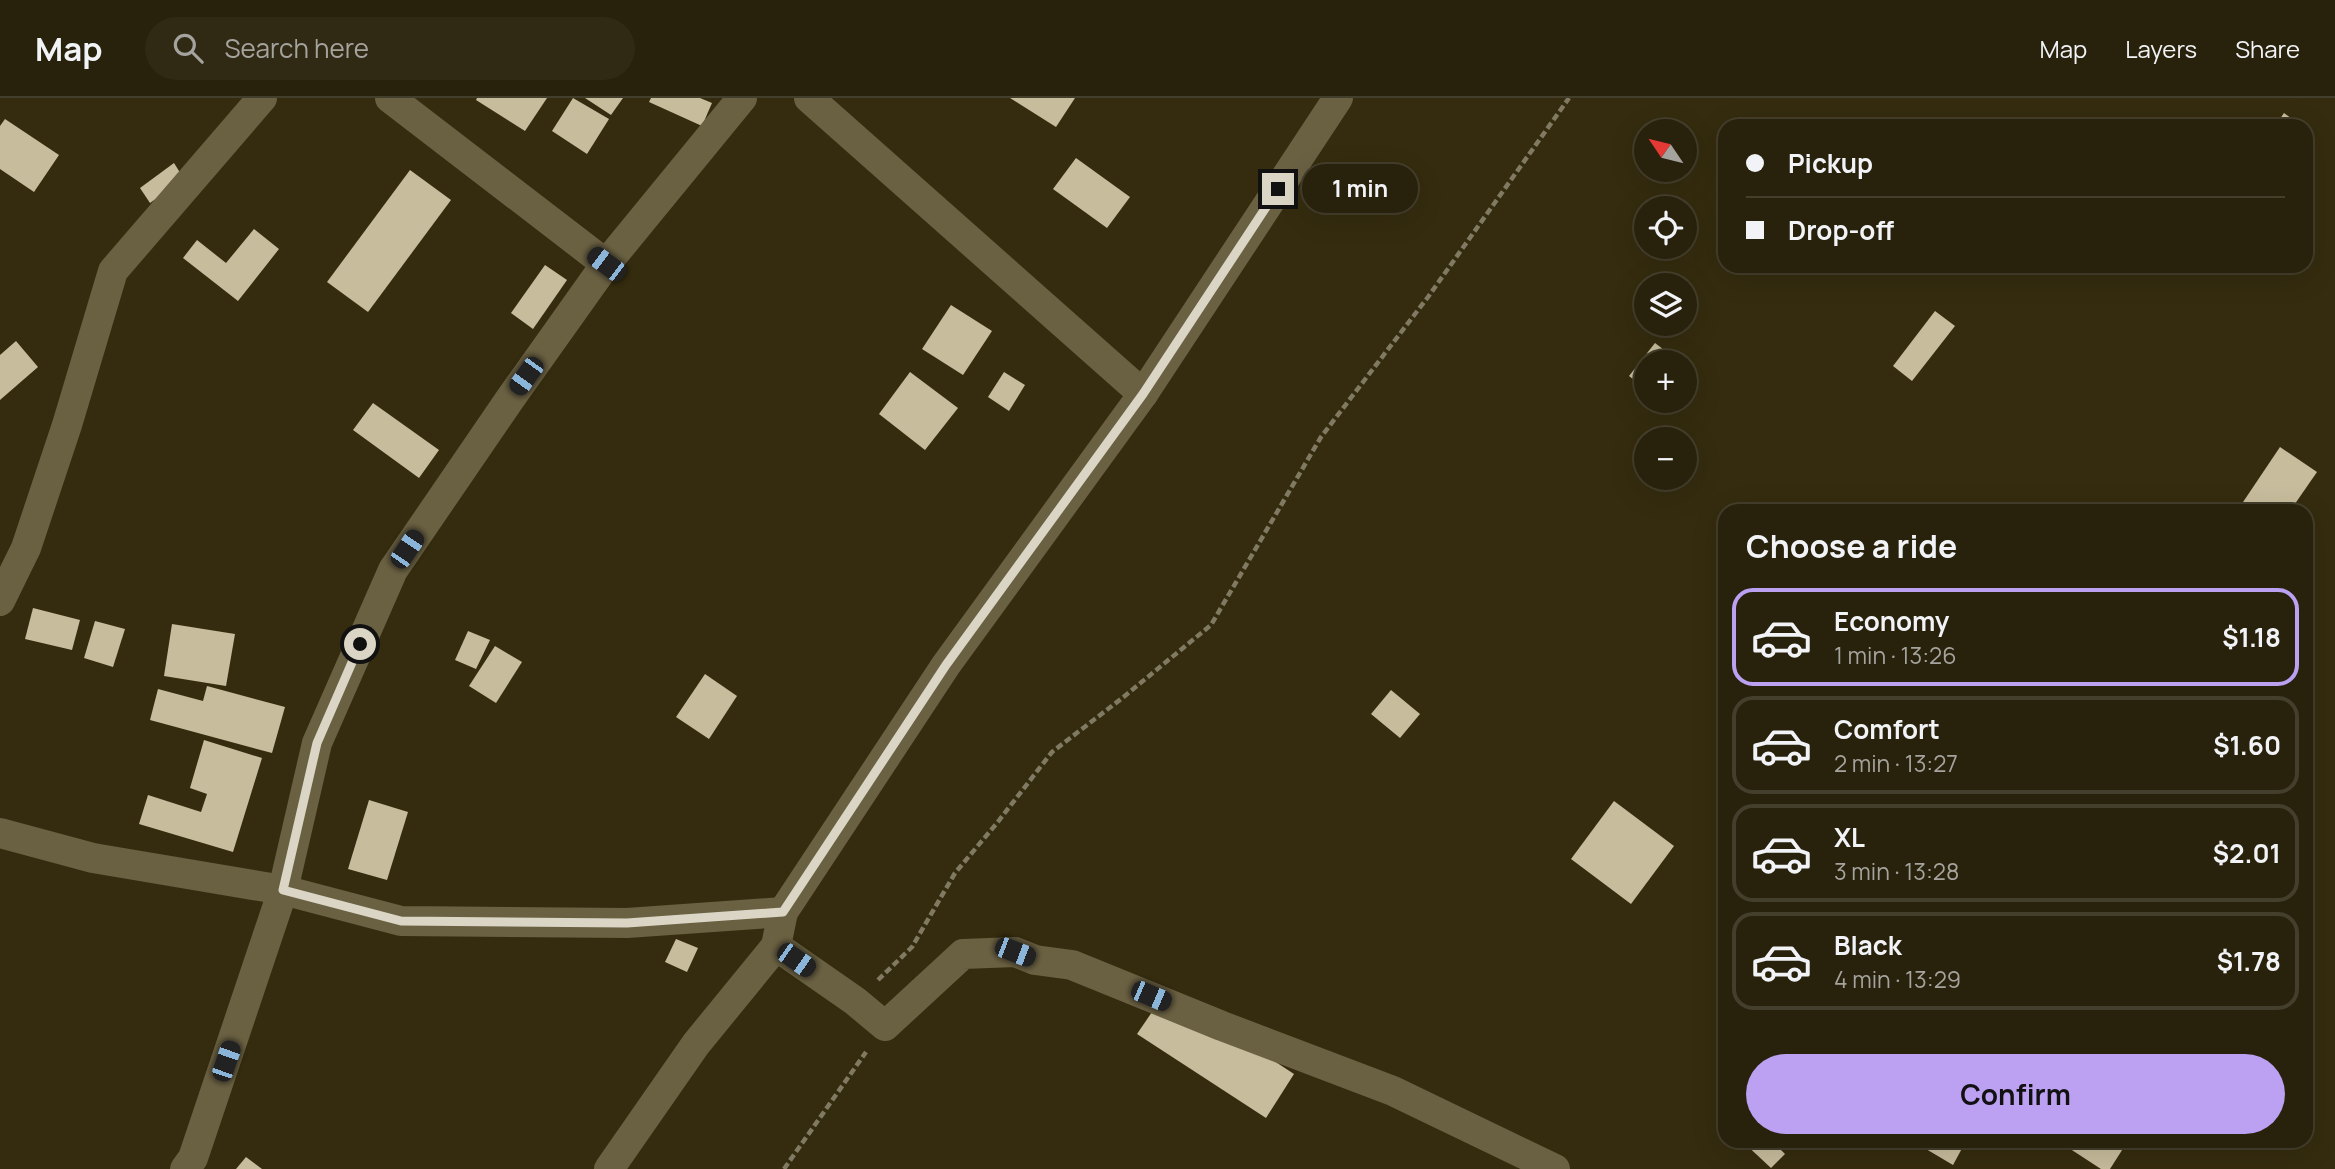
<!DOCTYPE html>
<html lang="en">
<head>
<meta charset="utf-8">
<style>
  :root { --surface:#28210b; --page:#302914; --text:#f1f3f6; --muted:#a5a39d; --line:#443e2c; --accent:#bca0f2 }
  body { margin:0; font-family:Manrope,sans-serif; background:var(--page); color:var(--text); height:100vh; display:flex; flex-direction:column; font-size:26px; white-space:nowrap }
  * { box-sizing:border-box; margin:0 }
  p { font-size:23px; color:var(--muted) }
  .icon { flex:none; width:38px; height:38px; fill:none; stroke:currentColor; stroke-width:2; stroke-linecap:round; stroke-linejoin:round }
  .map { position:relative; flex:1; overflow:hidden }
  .panel { position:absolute; left:1718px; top:406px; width:595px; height:644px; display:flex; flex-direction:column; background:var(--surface); border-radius:21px; box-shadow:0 7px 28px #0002,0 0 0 2px var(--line) }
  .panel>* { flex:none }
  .guide { position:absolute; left:1718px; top:21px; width:595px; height:154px; border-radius:21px; box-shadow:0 7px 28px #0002,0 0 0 2px var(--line); display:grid; align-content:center; height:154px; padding:0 28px; background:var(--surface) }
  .needle { width:46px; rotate:305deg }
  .fabs { position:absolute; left:1634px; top:21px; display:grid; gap:14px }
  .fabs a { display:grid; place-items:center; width:63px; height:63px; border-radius:50%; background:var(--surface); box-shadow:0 7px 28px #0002,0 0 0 2px var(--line); font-size:35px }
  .end { position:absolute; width:32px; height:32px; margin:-16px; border:9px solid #dad5c5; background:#111; box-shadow:0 0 0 4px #111 }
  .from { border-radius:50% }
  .bubble { position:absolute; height:49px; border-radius:24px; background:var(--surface); box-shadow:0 7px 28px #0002,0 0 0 2px var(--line); font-size:23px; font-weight:700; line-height:49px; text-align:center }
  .car { position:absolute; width:21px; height:42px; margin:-21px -10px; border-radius:9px; box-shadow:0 0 5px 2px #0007; background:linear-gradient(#222 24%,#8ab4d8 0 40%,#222 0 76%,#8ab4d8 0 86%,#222 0) }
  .guide b { display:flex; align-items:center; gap:24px; height:66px; font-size:26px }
  .guide b+b { border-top:2px solid var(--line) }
  .guide i { width:18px; height:18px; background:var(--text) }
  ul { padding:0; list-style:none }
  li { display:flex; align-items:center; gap:21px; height:98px; margin:0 14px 10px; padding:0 14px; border:4px solid var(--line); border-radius:21px }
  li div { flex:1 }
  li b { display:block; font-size:26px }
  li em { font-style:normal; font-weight:700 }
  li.current { border-color:var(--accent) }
  li>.icon { width:63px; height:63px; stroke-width:1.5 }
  h2 { padding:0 28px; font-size:32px; line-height:84px }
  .action { display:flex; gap:14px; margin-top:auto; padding:14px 28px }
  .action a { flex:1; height:80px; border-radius:42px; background:var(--accent); color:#111; font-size:28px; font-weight:700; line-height:80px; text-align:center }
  header { display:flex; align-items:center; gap:42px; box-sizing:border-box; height:98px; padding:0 35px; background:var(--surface); border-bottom:2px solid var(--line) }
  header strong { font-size:33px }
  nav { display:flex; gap:38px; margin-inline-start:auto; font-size:24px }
  .search { width:490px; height:63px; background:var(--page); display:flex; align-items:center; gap:18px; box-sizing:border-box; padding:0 24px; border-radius:38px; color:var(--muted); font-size:26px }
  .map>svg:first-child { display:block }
  .building { fill:#c7bc9c }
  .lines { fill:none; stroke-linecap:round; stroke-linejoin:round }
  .path { stroke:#817a63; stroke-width:4.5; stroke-dasharray:7 3.5; stroke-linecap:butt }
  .minor { stroke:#6a6042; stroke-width:30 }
  .route { stroke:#dad5c5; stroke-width:9 }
</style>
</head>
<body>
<header>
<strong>Map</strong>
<div class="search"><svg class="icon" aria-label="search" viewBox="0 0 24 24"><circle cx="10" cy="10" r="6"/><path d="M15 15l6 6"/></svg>Search here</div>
<nav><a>Map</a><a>Layers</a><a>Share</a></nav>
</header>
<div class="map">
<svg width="2335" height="1071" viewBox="0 0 2335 1071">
  <rect width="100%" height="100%" fill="#352c0f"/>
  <g class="building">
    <path d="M477,0H547L525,33L476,2Z"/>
    <path d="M573,0L609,21L587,56L552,33Z"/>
    <path d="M585,0H623L611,17Z"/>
    <path d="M651,0H700L712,5L702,28L649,4Z"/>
    <path d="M1010,0H1075L1056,29Z"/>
    <path d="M2284,15L2302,28H2275Z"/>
    <path d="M5,21L59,57L34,94L0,71V28Z"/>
    <path d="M1076,60L1130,99L1107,130L1053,91Z"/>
    <path d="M174,65L184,81L150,105L140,90Z"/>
    <path d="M410,72L451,102L368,214L327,184Z"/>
    <path d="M254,131L279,151L238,203L183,160L197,142L226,165Z"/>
    <path d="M545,167L567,182L533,231L511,215Z"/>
    <path d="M951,207L992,233L963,277L922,251Z"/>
    <path d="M1935,213L1955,228L1912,283L1893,268Z"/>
    <path d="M16,243L38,269L0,302V257Z"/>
    <path d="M1655,245L1680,264H1647V292L1629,278Z"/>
    <path d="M910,274L958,310L925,352L879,316Z"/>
    <path d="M1004,274L1025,287L1009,313L988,299Z"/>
    <path d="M373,305L439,352L419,380L353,332Z"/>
    <path d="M2280,349L2317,374L2290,413H2237Z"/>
    <path d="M33,510L80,522L72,552L25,541Z"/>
    <path d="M95,523L125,531L113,569L84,560Z"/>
    <path d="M172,526L235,536L226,588L164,578Z"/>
    <path d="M468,533L490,542L476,571L455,562Z"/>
    <path d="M495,548L522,564L496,605L469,588Z"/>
    <path d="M705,576L737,598L709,641L676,619Z"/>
    <path d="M207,588L285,609L272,655L150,622L158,591L203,603Z"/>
    <path d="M1391,592L1420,616L1400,640L1371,616Z"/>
    <path d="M204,642L262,660L233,754L139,726L148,697L201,714L207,696L190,690Z"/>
    <path d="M369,702L408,714L387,782L348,771Z"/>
    <path d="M1614,703L1674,748L1631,806L1571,761Z"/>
    <path d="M676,841L698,850L687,874L665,864Z"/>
    <path d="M1167,892L1294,976L1266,1020L1137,936Z"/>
    <path d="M1742,1043H1772L1785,1056L1771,1070Z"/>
    <path d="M1931,1043H1966L1953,1067L1926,1051Z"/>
    <path d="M2058,1043H2114L2124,1049L2110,1071H2101Z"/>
    <path d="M246,1059L262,1071H236Z"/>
  </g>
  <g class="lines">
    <g class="path">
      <path d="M878,882L912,849L955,775L997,725L1052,654L1121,601L1211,527L1321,339L1428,199L1569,0"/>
      <path d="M784,1071L866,954"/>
    </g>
    <g class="minor">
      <path d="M390,0L606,166"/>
      <path d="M809,0L1143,296"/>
      <path d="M0,503L26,450L67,327L113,173L262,0"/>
      <path d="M0,735L93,760L283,792L401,823L627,825L783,814"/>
      <path d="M776,848L855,903L885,928L963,856L1015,854L1035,862L1072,867L1222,928L1393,993L1555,1071"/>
      <path d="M185,1071L193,1060L283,792L317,645L393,472L510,301L606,166L742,0"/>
      <path d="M609,1071L696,946L776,848L783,814L946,567L1143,296L1338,0"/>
    </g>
  </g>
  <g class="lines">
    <path class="route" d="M360,546L317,645L283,792L401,823L627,825L783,814L946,567L1143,296L1278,91"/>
  </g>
</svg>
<div class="fabs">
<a><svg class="needle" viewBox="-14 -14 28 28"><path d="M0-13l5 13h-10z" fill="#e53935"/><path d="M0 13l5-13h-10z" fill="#a5a39d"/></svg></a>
<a><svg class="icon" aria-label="locate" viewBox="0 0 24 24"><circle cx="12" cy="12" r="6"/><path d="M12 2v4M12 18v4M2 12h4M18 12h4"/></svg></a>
<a><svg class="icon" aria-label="layers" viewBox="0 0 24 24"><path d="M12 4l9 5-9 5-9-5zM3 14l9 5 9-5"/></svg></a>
<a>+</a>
<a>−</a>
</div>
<i class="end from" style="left:360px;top:546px"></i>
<i class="end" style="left:1278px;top:91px"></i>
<div class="bubble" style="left:1302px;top:66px;width:116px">1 min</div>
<i class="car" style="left:606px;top:166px;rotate:307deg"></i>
<i class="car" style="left:526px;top:278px;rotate:216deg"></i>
<i class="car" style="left:407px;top:451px;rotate:34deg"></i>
<i class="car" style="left:1015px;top:854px;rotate:111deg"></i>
<i class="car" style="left:796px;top:862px;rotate:125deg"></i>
<i class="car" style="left:1151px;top:898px;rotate:113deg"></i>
<i class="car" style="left:226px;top:963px;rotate:19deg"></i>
<div class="guide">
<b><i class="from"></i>Pickup</b>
<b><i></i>Drop-off</b>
</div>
<section class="panel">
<h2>Choose a ride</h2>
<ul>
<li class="current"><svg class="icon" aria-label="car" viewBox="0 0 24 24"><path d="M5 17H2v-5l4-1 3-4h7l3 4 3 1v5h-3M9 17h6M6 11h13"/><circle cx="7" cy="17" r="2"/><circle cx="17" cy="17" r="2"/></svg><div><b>Economy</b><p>1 min · 13:26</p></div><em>$1.18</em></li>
<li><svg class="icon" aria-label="car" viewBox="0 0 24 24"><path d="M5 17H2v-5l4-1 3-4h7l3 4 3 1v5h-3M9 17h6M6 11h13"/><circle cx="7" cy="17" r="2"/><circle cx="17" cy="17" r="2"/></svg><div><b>Comfort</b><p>2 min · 13:27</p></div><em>$1.60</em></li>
<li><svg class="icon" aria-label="car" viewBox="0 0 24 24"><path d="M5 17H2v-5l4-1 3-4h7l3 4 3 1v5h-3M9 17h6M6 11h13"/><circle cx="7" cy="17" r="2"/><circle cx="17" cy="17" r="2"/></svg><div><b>XL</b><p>3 min · 13:28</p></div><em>$2.01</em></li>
<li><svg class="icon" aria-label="car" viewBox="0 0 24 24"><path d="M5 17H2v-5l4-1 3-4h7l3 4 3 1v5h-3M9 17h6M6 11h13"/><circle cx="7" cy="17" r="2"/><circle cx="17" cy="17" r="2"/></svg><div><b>Black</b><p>4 min · 13:29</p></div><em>$1.78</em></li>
</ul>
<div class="action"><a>Confirm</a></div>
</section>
</div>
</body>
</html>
